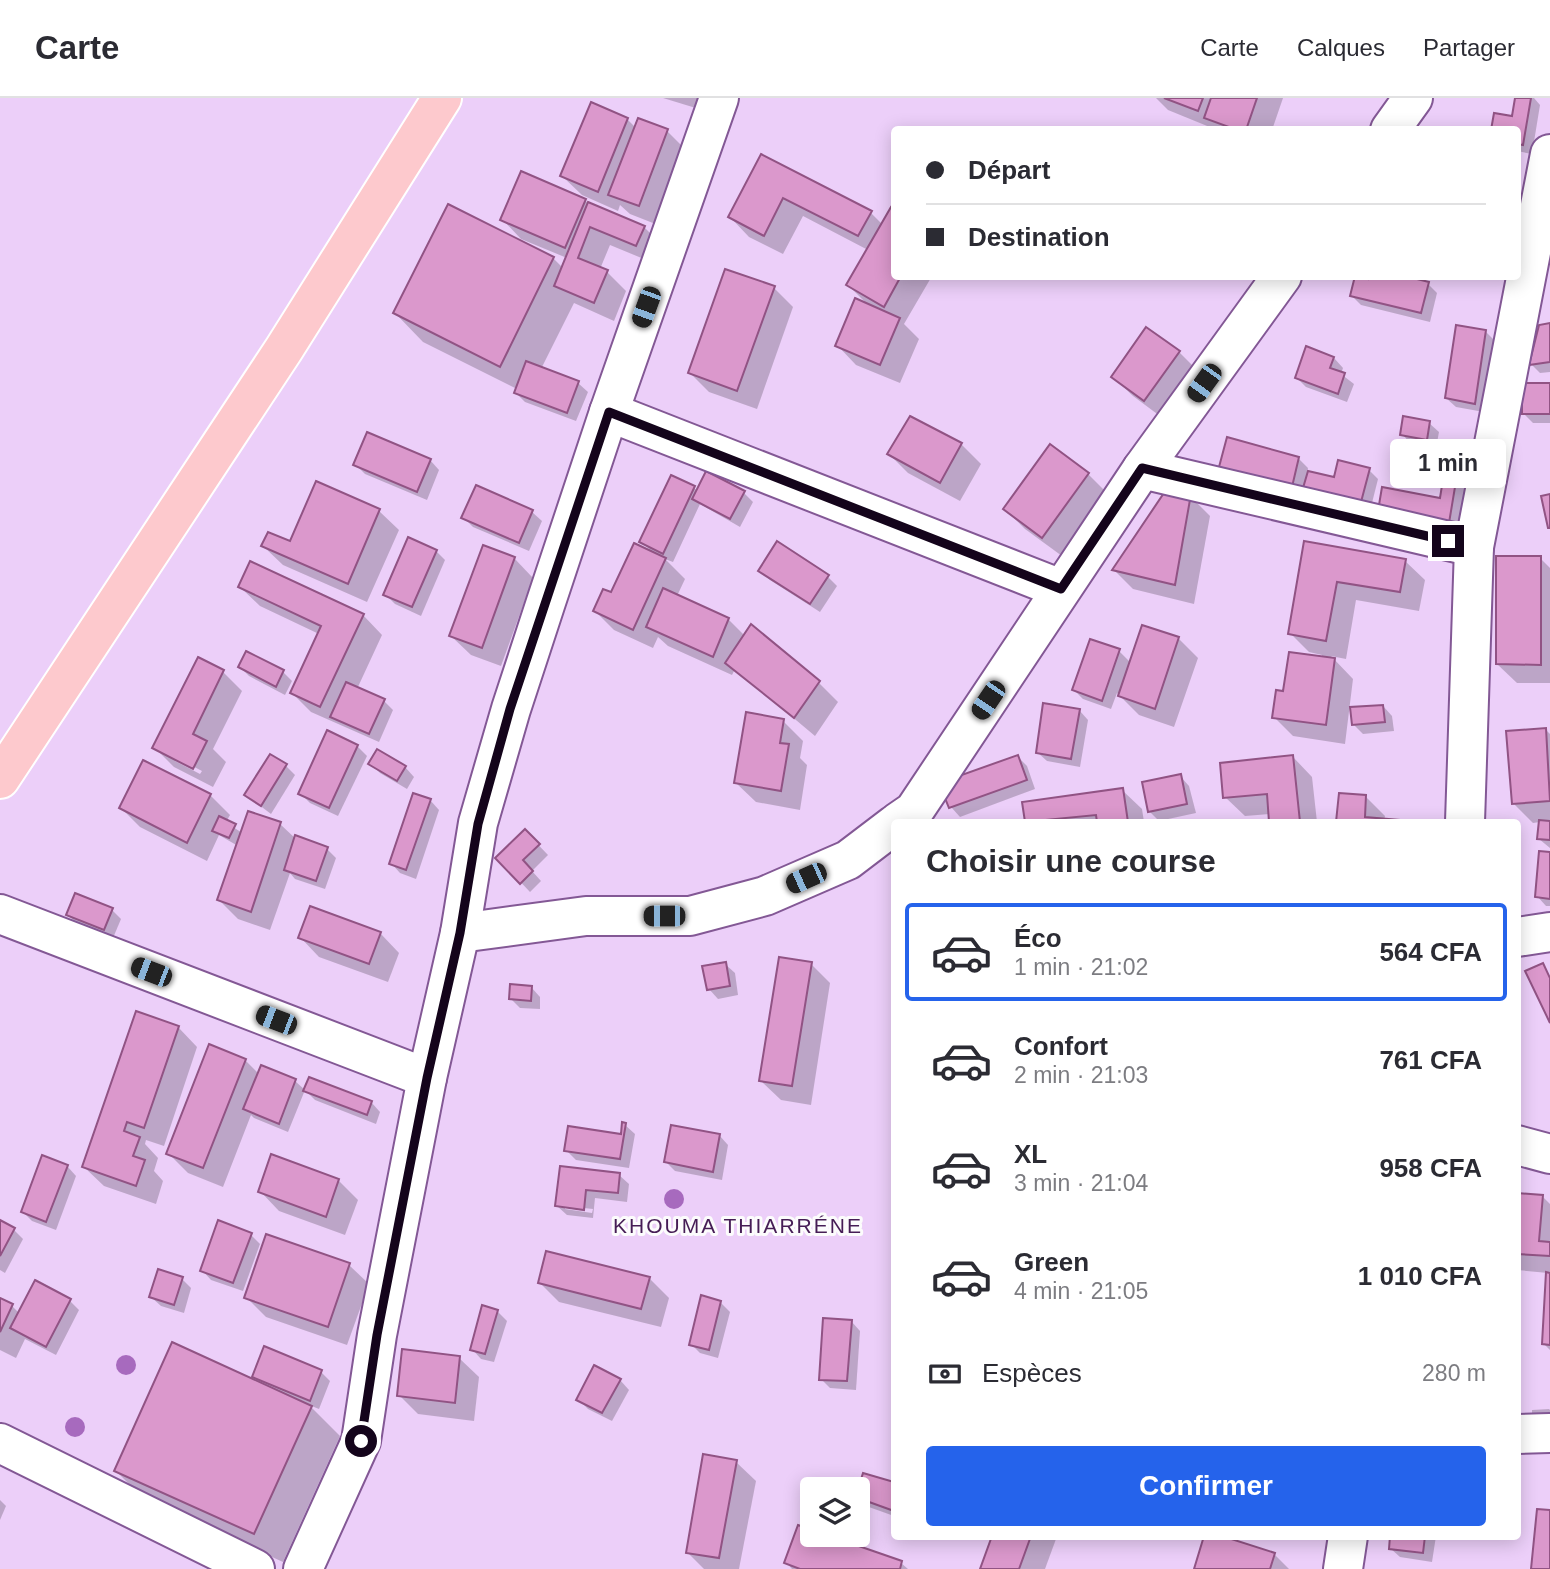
<!DOCTYPE html>
<html lang="fr">
<head>
<meta charset="utf-8">
<style>
  :root { --surface:#fff; --page:#f2f2f3; --text:#2b2b33; --muted:#7c7c81; --line:#e1e1e2; --accent:#2563eb }
  body { margin:0; font-family:Helvetica,sans-serif; background:var(--page); color:var(--text); height:100vh; display:flex; flex-direction:column; font-size:26px; white-space:nowrap }
  * { box-sizing:border-box; margin:0 }
  p { font-size:23px; color:var(--muted) }
  .icon { flex:none; width:38px; height:38px; fill:none; stroke:currentColor; stroke-width:2; stroke-linecap:round; stroke-linejoin:round }
  .map { position:relative; flex:1; overflow:hidden }
  .details { position:absolute; left:891px; top:721px; width:630px; height:721px; display:flex; flex-direction:column; background:var(--surface); border-radius:7px; box-shadow:0 4px 18px #0003 }
  .details>* { flex:none }
  .hud { position:absolute; left:891px; top:28px; width:630px; height:154px; border-radius:7px; box-shadow:0 4px 18px #0003; display:grid; align-content:center; height:154px; padding:0 35px; background:var(--surface) }
  .tools { position:absolute; left:800px; top:1379px; display:grid; gap:14px }
  .tools a { display:grid; place-items:center; width:70px; height:70px; border-radius:7px; background:var(--surface); box-shadow:0 4px 18px #0003; font-size:35px }
  .end { position:absolute; width:32px; height:32px; margin:-16px; border:9px solid #14041b; background:#fff; box-shadow:0 0 0 4px #fff }
  .from { border-radius:50% }
  .bubble { position:absolute; height:49px; border-radius:7px; background:var(--surface); box-shadow:0 4px 18px #0003; font-size:23px; font-weight:800; line-height:49px; text-align:center }
  .car { position:absolute; width:21px; height:42px; margin:-21px -10px; border-radius:9px; box-shadow:0 0 5px 2px #0007; background:linear-gradient(#222 24%,#8ab4d8 0 40%,#222 0 76%,#8ab4d8 0 86%,#222 0) }
  .hud b { display:flex; align-items:center; gap:24px; height:66px; font-size:26px }
  .hud b+b { border-top:2px solid var(--line) }
  .hud i { width:18px; height:18px; background:var(--text) }
  ul { padding:0; list-style:none }
  li { display:flex; align-items:center; gap:21px; height:98px; margin:0 14px 10px; padding:0 21px; border:4px solid transparent; border-radius:7px }
  li div { flex:1 }
  li b { display:block; font-size:26px }
  li em { font-style:normal; font-weight:800 }
  li.selected { border-color:var(--accent) }
  li>.icon { width:63px; height:63px; stroke-width:1.5 }
  h2 { padding:0 35px; font-size:32px; line-height:84px }
  .pay { display:flex; align-items:center; gap:18px; height:77px; padding:0 35px; font-size:26px }
  .pay p { margin-inline-start:auto }
  .button { display:flex; gap:14px; margin-top:auto; padding:14px 35px }
  .button a { flex:1; height:80px; border-radius:7px; background:var(--accent); color:#fff; font-size:28px; font-weight:800; line-height:80px; text-align:center }
  header { display:flex; align-items:center; gap:42px; box-sizing:border-box; height:98px; padding:0 35px; background:var(--surface); border-bottom:2px solid var(--line) }
  header strong { font-size:33px }
  nav { display:flex; gap:38px; margin-inline-start:auto; font-size:24px }
  .map>svg:first-child { display:block }
  .shadow { fill:#0003; fill-rule:evenodd }
  .building { fill:#db98cc; stroke:#915384; stroke-width:2 }
  .lines { fill:none; stroke-linecap:round; stroke-linejoin:round }
  .minor-casing { stroke:#835895; stroke-width:42 }
  .primary-casing { stroke:#fff; stroke-width:42 }
  .minor { stroke:#fff; stroke-width:38 }
  .primary { stroke:#fdc9cd; stroke-width:38 }
  .tree { fill:#a76abe }
  .route { stroke:#14041b; stroke-width:9 }
  .labels { text-anchor:middle; stroke-width:6; stroke-linejoin:round; paint-order:stroke }
  .neighbourhood-label { font-size:21px; letter-spacing:2px; fill:#461d56; stroke:#fcfcfc }
</style>
</head>
<body>
<header>
<strong>Carte</strong>
<nav><a>Carte</a><a>Calques</a><a>Partager</a></nav>
</header>
<div class="map">
<svg width="1550" height="1471" viewBox="0 0 1550 1471">
  <rect width="100%" height="100%" fill="#eccff9"/>
  <g class="shadow">
    <path d="M663,0H702L699,11Z"/>
    <path d="M1156,0H1283L1272,32H1217L1168,12Z"/>
    <path d="M1517,0H1534L1540,7L1532,56L1517,53V32L1514,20Z"/>
    <path d="M627,21L636,30L667,33L686,52L658,127L630,116L620,107L618,113L582,97L562,78Z"/>
    <path d="M762,58L871,115L883,127L892,111L894,113V178H932L904,226L919,241L900,285L856,267L837,247L869,208L848,187L868,152L803,118L783,156L749,139L730,119Z"/>
    <path d="M585,103L644,129L663,148L656,166L610,147L600,171L607,174L626,193L614,223L574,205L541,271L578,285L588,294L576,323L525,304L516,295L517,291L423,244L395,215L553,160L563,170L567,160L521,141L502,121Z"/>
    <path d="M1428,186L1437,195L1430,224L1361,207L1352,198Z"/>
    <path d="M774,190L793,209L757,311L709,294L690,275Z"/>
    <path d="M1550,226V274L1540,275L1531,266Z"/>
    <path d="M1485,233L1495,243L1484,314L1456,309L1446,300Z"/>
    <path d="M1179,254L1198,273L1164,321L1133,298L1113,279Z"/>
    <path d="M1334,260L1343,270L1341,276L1354,286L1347,304L1306,289L1297,280Z"/>
    <path d="M1550,287V325H1533L1523,315Z"/>
    <path d="M1429,325L1439,334L1436,350L1411,346L1402,336Z"/>
    <path d="M961,346L981,366L960,403L908,375L889,356Z"/>
    <path d="M1298,360L1308,370L1307,374L1335,381L1369,372L1378,381L1370,413L1315,399L1303,388L1301,397L1230,378L1221,369ZM1314,391L1370,405L1369,408Z"/>
    <path d="M1459,360L1469,370L1458,434L1389,421L1441,402Z"/>
    <path d="M430,362L439,372L427,402L365,376L355,366Z"/>
    <path d="M1088,376L1107,395L1062,458L1025,431L1005,411Z"/>
    <path d="M317,385L379,413L399,432L367,504L283,467L263,448L290,446Z"/>
    <path d="M477,389L532,414L542,423L529,453L473,429L463,419Z"/>
    <path d="M694,390L698,393L744,395L753,404L740,429L700,406L673,464L665,461L685,481L677,498L728,521L745,538L751,529L819,585L838,604L815,638L735,571L732,577L668,548L658,539L653,550L614,532L595,513L653,455L641,443Z"/>
    <path d="M1190,398L1210,418L1194,506L1133,491L1114,472Z"/>
    <path d="M1305,445L1405,463L1425,482L1419,513L1356,502L1346,561L1331,558L1353,581L1345,646L1293,638L1274,619L1285,595L1322,560V557L1309,554L1290,535Z"/>
    <path d="M436,453L445,462L421,518L395,506L385,496Z"/>
    <path d="M514,460L533,480L501,568L471,557L451,538Z"/>
    <path d="M1540,460L1550,470V585H1517L1497,566Z"/>
    <path d="M760,473L827,478L837,488L820,514L770,482Z"/>
    <path d="M240,489L363,517L382,537L357,591L384,603L393,612L379,644L311,614L292,595L319,536L260,508Z"/>
    <path d="M1178,540L1198,560L1174,629L1139,617L1117,595L1111,611L1083,601L1074,592L1119,553L1131,565Z"/>
    <path d="M240,569L283,574L292,583L285,597L249,578Z"/>
    <path d="M223,574L242,593L213,651L226,664L213,689L174,669L154,649ZM175,659L202,673L200,676L175,663Z"/>
    <path d="M1383,608L1392,618L1394,633L1363,636L1353,626Z"/>
    <path d="M1079,612L1088,622L1080,669L1047,663L1037,654Z"/>
    <path d="M783,623L803,643L800,660L807,667L800,712L756,704L736,685Z"/>
    <path d="M1546,632L1550,636V750L1539,741L1540,724L1533,725L1513,705Z"/>
    <path d="M328,635L357,648L367,658L338,718L310,705L300,695Z"/>
    <path d="M1018,659L1027,668L1035,691L960,719L951,709Z"/>
    <path d="M1293,659L1312,679L1317,724H1271L1270,716L1245,718L1225,699Z"/>
    <path d="M370,665L405,669L414,679L407,691L380,675Z"/>
    <path d="M286,668L295,677L271,716L246,697Z"/>
    <path d="M1180,678L1189,688L1196,715L1159,723L1149,713Z"/>
    <path d="M1122,692L1142,711L1144,724H1027L1024,705Z"/>
    <path d="M210,697L230,717L226,724L242,735L280,726L296,741L327,751L336,760L325,791L295,781L290,775L270,832L238,821L219,802L238,748L219,737L207,763L140,729L121,710Z"/>
    <path d="M1340,697L1365,698L1385,718L1384,723L1404,724H1338Z"/>
    <path d="M430,702L439,712L416,781L400,775L391,765Z"/>
    <path d="M525,733L548,757L532,773L541,783L530,794L498,760Z"/>
    <path d="M1550,756V808H1546L1537,798Z"/>
    <path d="M112,812L121,821L113,840L77,826L68,817Z"/>
    <path d="M380,835L399,855L388,884L319,859L300,839Z"/>
    <path d="M725,866L735,875L738,897L718,901L709,891Z"/>
    <path d="M811,866L830,885L811,1007L781,1002L761,983Z"/>
    <path d="M531,889L540,899V911L520,910L511,901Z"/>
    <path d="M178,929L197,949L164,1048L146,1042L145,1046L158,1060L154,1073L163,1083L156,1106L104,1088L84,1069Z"/>
    <path d="M1517,943L1521,946L1518,968H1517Z"/>
    <path d="M245,962L259,976L295,983L305,992L288,1034L254,1020L251,1017L223,1089L188,1075L168,1055Z"/>
    <path d="M305,992L371,1004L380,1014L376,1026L315,1002Z"/>
    <path d="M625,1027L635,1036L629,1070L576,1062L566,1052L623,1038Z"/>
    <path d="M719,1037L728,1047L722,1082L675,1073L666,1064Z"/>
    <path d="M67,1068L76,1078L56,1132L32,1123L23,1114Z"/>
    <path d="M562,1070L619,1077L629,1086L627,1104L595,1100L593,1120L567,1117L557,1108ZM565,1108L593,1111L592,1115L565,1111Z"/>
    <path d="M338,1082L358,1102L345,1137L279,1113L260,1093Z"/>
    <path d="M1543,1099L1550,1106V1252L1543,1245L1548,1175L1517,1172V1105Z"/>
    <path d="M0,1124L14,1132L23,1141L5,1175L0,1172Z"/>
    <path d="M251,1137L260,1146L243,1193L211,1182L202,1172Z"/>
    <path d="M349,1167L369,1186L347,1247L266,1219L246,1199Z"/>
    <path d="M649,1180L669,1200L661,1229L559,1204L540,1185Z"/>
    <path d="M182,1181L191,1190L184,1215L161,1208L151,1199Z"/>
    <path d="M0,1202L12,1208L20,1216L70,1203L79,1212L56,1257L25,1241L16,1260L0,1252Z"/>
    <path d="M720,1204L730,1214L718,1260L700,1255L691,1246Z"/>
    <path d="M497,1213L507,1223L494,1264L481,1261L472,1251Z"/>
    <path d="M851,1223L860,1233L856,1292L830,1290L821,1281Z"/>
    <path d="M459,1260L479,1279L474,1323L418,1316L399,1297Z"/>
    <path d="M321,1274L330,1283L319,1311L309,1307L340,1338L283,1464L144,1401L116,1373L261,1286L254,1279Z"/>
    <path d="M620,1282L629,1292L612,1323L588,1311L579,1302Z"/>
    <path d="M1549,1311L1550,1312V1338L1532,1329V1312Z"/>
    <path d="M736,1364L756,1383L739,1471H704L687,1454Z"/>
    <path d="M864,1377L894,1386V1418L866,1408L858,1400Z"/>
    <path d="M0,1402L6,1408L0,1422Z"/>
    <path d="M812,1434V1437H821L901,1465L908,1471H792L787,1465Z"/>
    <path d="M994,1438H1054L1056,1441L1045,1471H982Z"/>
    <path d="M1392,1438H1436L1432,1464L1400,1459L1390,1450Z"/>
    <path d="M1274,1456L1289,1471H1195Z"/>
  </g>
  <g class="building">
    <path d="M1164,0H1203L1198,13Z"/>
    <path d="M1211,0H1257L1246,32H1237L1204,20Z"/>
    <path d="M1515,0H1531L1523,47L1517,46V32H1491L1494,15L1512,18Z"/>
    <path d="M591,4L628,20L598,94L560,78Z"/>
    <path d="M638,20L668,31L639,108L608,97Z"/>
    <path d="M761,56L872,113L858,138L783,100L764,138L728,119Z"/>
    <path d="M521,73L586,101L565,150L500,122Z"/>
    <path d="M588,104L645,128L636,148L590,129L578,160L608,172L594,205L554,188Z"/>
    <path d="M448,106L554,159L500,269L393,215Z"/>
    <path d="M891,109L894,111V178H901L884,209L846,187Z"/>
    <path d="M725,171L775,188L737,293L688,275Z"/>
    <path d="M1355,178L1368,181V178H1405L1429,184L1421,215L1350,198Z"/>
    <path d="M855,200L900,220L880,267L835,248Z"/>
    <path d="M1550,225V264L1529,267L1539,227Z"/>
    <path d="M1456,227L1486,232L1475,306L1445,300Z"/>
    <path d="M1146,229L1180,253L1144,303L1111,279Z"/>
    <path d="M1306,248L1334,259L1330,270L1345,275L1338,296L1295,280Z"/>
    <path d="M526,263L579,283L567,315L514,295Z"/>
    <rect x="1522" y="285" width="28" height="31"/>
    <path d="M910,318L962,345L940,385L887,356Z"/>
    <path d="M1403,318L1430,323L1427,342L1400,337Z"/>
    <path d="M367,334L431,361L417,394L353,367Z"/>
    <path d="M1227,339L1299,359L1292,389L1219,369Z"/>
    <path d="M1050,346L1089,375L1042,440L1003,411Z"/>
    <path d="M1447,356L1460,359L1449,425L1378,413L1382,389L1440,400Z"/>
    <path d="M1338,362L1370,370L1361,404L1303,390L1308,373L1334,379Z"/>
    <path d="M706,373L745,393L730,421L692,401Z"/>
    <path d="M671,377L695,388L663,456L639,444Z"/>
    <path d="M316,383L380,411L348,486L261,448L268,434L290,443Z"/>
    <path d="M476,387L533,412L519,445L461,420Z"/>
    <path d="M1168,389L1191,396L1175,487L1112,472Z"/>
    <path d="M1550,396V430H1548L1541,398Z"/>
    <path d="M408,439L437,452L412,509L383,497Z"/>
    <path d="M777,443L829,477L810,506L758,473Z"/>
    <path d="M1304,443L1406,461L1400,494L1337,484L1326,543L1288,536Z"/>
    <path d="M634,445L666,460L633,532L593,513L603,491L611,494Z"/>
    <path d="M483,447L515,459L482,550L449,538Z"/>
    <path d="M1496,458H1541V567L1496,566Z"/>
    <path d="M250,463L364,516L320,609L290,595L321,528L238,489Z"/>
    <path d="M663,490L729,520L713,559L646,529Z"/>
    <path d="M751,526L820,583L794,620L725,565Z"/>
    <path d="M1142,527L1179,539L1155,611L1118,598Z"/>
    <path d="M1090,541L1120,551L1102,603L1072,592Z"/>
    <path d="M246,553L284,572L276,589L238,569Z"/>
    <path d="M1289,554L1335,560L1326,627L1272,620L1276,592L1283,593Z"/>
    <path d="M198,559L224,572L193,636L207,643L193,671L152,650Z"/>
    <path d="M346,584L385,601L369,636L330,619Z"/>
    <path d="M1043,605L1080,611L1071,661L1036,655Z"/>
    <path d="M1383,607L1385,624L1352,627L1350,609Z"/>
    <path d="M746,614L784,621L780,645L789,646L781,693L734,685Z"/>
    <path d="M1546,630L1550,703L1512,706L1506,633Z"/>
    <path d="M327,632L358,647L329,710L298,696Z"/>
    <path d="M377,651L406,668L397,683L368,666Z"/>
    <path d="M270,656L287,666L261,708L244,697Z"/>
    <path d="M1018,657L1027,682L949,710L939,685Z"/>
    <path d="M1293,657L1300,724H1269L1267,696L1223,700L1220,665Z"/>
    <path d="M143,662L211,696L187,745L119,710Z"/>
    <path d="M1181,676L1187,706L1148,714L1142,684Z"/>
    <path d="M1123,690L1128,724H1097L1096,717L1025,724L1022,704Z"/>
    <path d="M413,695L431,701L406,772L389,766Z"/>
    <path d="M1339,695L1366,697L1365,719L1424,724H1336Z"/>
    <path d="M248,713L281,724L251,814L217,802Z"/>
    <path d="M219,718L236,726L229,740L212,733Z"/>
    <path d="M1539,722L1550,723V742L1537,741Z"/>
    <path d="M525,731L540,746L523,762L533,773L520,786L495,760Z"/>
    <path d="M295,737L328,749L316,783L284,772Z"/>
    <path d="M1539,753L1550,754V801L1535,799Z"/>
    <path d="M75,795L113,810L104,832L66,817Z"/>
    <path d="M310,808L381,834L369,866L298,840Z"/>
    <path d="M779,859L812,864L792,988L759,983Z"/>
    <path d="M726,864L730,888L707,892L702,868Z"/>
    <path d="M1543,865L1550,880V925L1525,873Z"/>
    <path d="M510,886L532,888L531,903L509,901Z"/>
    <path d="M136,913L179,928L144,1030L127,1024L124,1033L140,1039L133,1058L145,1062L136,1088L82,1069Z"/>
    <path d="M209,946L246,961L203,1070L166,1056Z"/>
    <path d="M261,967L296,981L279,1026L243,1011Z"/>
    <path d="M309,979L372,1003L367,1017L303,993Z"/>
    <path d="M622,1024L626,1025L620,1061L564,1053L568,1028L621,1036Z"/>
    <path d="M671,1027L720,1036L713,1074L664,1064Z"/>
    <path d="M271,1056L339,1081L326,1119L258,1094Z"/>
    <path d="M42,1057L68,1067L46,1124L21,1114Z"/>
    <path d="M560,1068L620,1075L618,1095L586,1092L584,1112L555,1108Z"/>
    <path d="M1517,1095L1543,1097L1539,1143L1550,1144V1158L1517,1156Z"/>
    <path d="M0,1122L15,1130L0,1158Z"/>
    <path d="M218,1122L252,1135L233,1185L200,1173Z"/>
    <path d="M266,1136L350,1165L328,1229L244,1200Z"/>
    <path d="M546,1153L650,1179L641,1211L538,1185Z"/>
    <path d="M158,1171L183,1179L174,1207L149,1199Z"/>
    <path d="M1546,1174L1550,1175V1247L1542,1246Z"/>
    <path d="M35,1182L71,1201L46,1249L10,1230Z"/>
    <path d="M701,1197L721,1203L709,1252L689,1247Z"/>
    <path d="M0,1200L13,1206L0,1234Z"/>
    <path d="M482,1207L498,1212L485,1256L470,1252Z"/>
    <path d="M823,1220L852,1222L847,1283L819,1282Z"/>
    <path d="M172,1244L312,1308L254,1436L114,1373Z"/>
    <path d="M264,1248L322,1272L310,1303L252,1279Z"/>
    <path d="M402,1251L460,1258L455,1305L397,1298Z"/>
    <path d="M594,1267L621,1281L602,1315L576,1302Z"/>
    <path d="M703,1356L737,1362L719,1460L686,1455Z"/>
    <path d="M863,1375L894,1384V1413L858,1400V1391Z"/>
    <path d="M1537,1411L1550,1412V1471H1531Z"/>
    <path d="M798,1427L812,1432V1437H827L902,1463L900,1471H800L784,1465Z"/>
    <path d="M992,1438H1031L1019,1471H980Z"/>
    <path d="M1204,1438H1222L1275,1455L1270,1471H1194Z"/>
    <path d="M1390,1438H1425L1423,1455L1389,1451Z"/>
  </g>
  <g class="lines">
    <defs>
      <g id="minor">
        <path d="M1390,32L1413,0"/>
        <path d="M609,314L1061,491"/>
        <path d="M1142,371L1474,449"/>
        <path d="M898,724L914,713L1142,371L1282,178"/>
        <path d="M1465,724L1474,449L1550,56"/>
        <path d="M0,816L427,980"/>
        <path d="M460,835L586,818H690L765,798L848,762L894,727"/>
        <path d="M1517,839L1550,834"/>
        <path d="M1517,1047L1550,1056"/>
        <path d="M1517,1336L1550,1335"/>
        <path d="M0,1345L255,1471"/>
        <path d="M303,1471L361,1343L377,1237L427,980L460,835L478,725L511,611L545,507L609,314L719,0"/>
        <path d="M1343,1471L1348,1438"/>
      </g>
      <path id="primary" d="M0,681L284,251L442,0"/>
    </defs>
    <use href="#minor" class="minor-casing"/>
    <use href="#primary" class="primary-casing"/>
    <use href="#minor" class="minor"/>
    <use href="#primary" class="primary"/>
  </g>
  <g class="tree">
    <circle cx="674" cy="1101" r="10"/>
    <circle cx="126" cy="1267" r="10"/>
    <circle cx="75" cy="1329" r="10"/>
  </g>
  <g class="lines">
    <path class="route" d="M361,1343L377,1237L427,980L460,835L478,726L510,611L609,314L1061,491L1142,370L1448,443"/>
  </g>
  <g class="labels">
    <g class="neighbourhood-label">
      <text x="738" y="1135">KHOUMA THIARRÉNE</text>
    </g>
  </g>
</svg>
<div class="tools">
<a><svg class="icon" aria-label="layers" viewBox="0 0 24 24"><path d="M12 4l9 5-9 5-9-5zM3 14l9 5 9-5"/></svg></a>
</div>
<i class="end from" style="left:361px;top:1343px"></i>
<i class="end" style="left:1448px;top:443px"></i>
<div class="bubble" style="left:1390px;top:341px;width:116px">1 min</div>
<i class="car" style="left:646px;top:209px;rotate:200deg"></i>
<i class="car" style="left:1204px;top:285px;rotate:216deg"></i>
<i class="car" style="left:988px;top:602px;rotate:214deg"></i>
<i class="car" style="left:806px;top:780px;rotate:246deg"></i>
<i class="car" style="left:664px;top:818px;rotate:270deg"></i>
<i class="car" style="left:151px;top:874px;rotate:291deg"></i>
<i class="car" style="left:276px;top:922px;rotate:291deg"></i>
<div class="hud">
<b><i class="from"></i>Départ</b>
<b><i></i>Destination</b>
</div>
<section class="details">
<h2>Choisir une course</h2>
<ul>
<li class="selected"><svg class="icon" aria-label="car" viewBox="0 0 24 24"><path d="M5 17H2v-5l4-1 3-4h7l3 4 3 1v5h-3M9 17h6M6 11h13"/><circle cx="7" cy="17" r="2"/><circle cx="17" cy="17" r="2"/></svg><div><b>Éco</b><p>1 min · 21:02</p></div><em>564 CFA</em></li>
<li><svg class="icon" aria-label="car" viewBox="0 0 24 24"><path d="M5 17H2v-5l4-1 3-4h7l3 4 3 1v5h-3M9 17h6M6 11h13"/><circle cx="7" cy="17" r="2"/><circle cx="17" cy="17" r="2"/></svg><div><b>Confort</b><p>2 min · 21:03</p></div><em>761 CFA</em></li>
<li><svg class="icon" aria-label="car" viewBox="0 0 24 24"><path d="M5 17H2v-5l4-1 3-4h7l3 4 3 1v5h-3M9 17h6M6 11h13"/><circle cx="7" cy="17" r="2"/><circle cx="17" cy="17" r="2"/></svg><div><b>XL</b><p>3 min · 21:04</p></div><em>958 CFA</em></li>
<li><svg class="icon" aria-label="car" viewBox="0 0 24 24"><path d="M5 17H2v-5l4-1 3-4h7l3 4 3 1v5h-3M9 17h6M6 11h13"/><circle cx="7" cy="17" r="2"/><circle cx="17" cy="17" r="2"/></svg><div><b>Green</b><p>4 min · 21:05</p></div><em>1 010 CFA</em></li>
</ul>
<div class="pay"><svg class="icon" aria-label="cash" viewBox="0 0 24 24"><path d="M3 7h18v10H3z"/><circle cx="12" cy="12" r="2"/></svg>Espèces<p>280 m</p></div>
<div class="button"><a>Confirmer</a></div>
</section>
</div>
</body>
</html>
